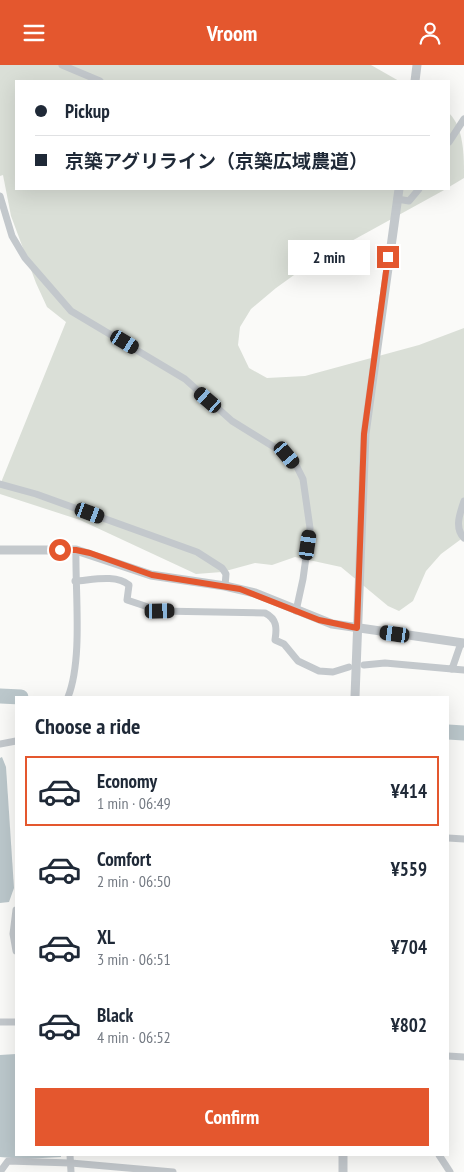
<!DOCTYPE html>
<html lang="en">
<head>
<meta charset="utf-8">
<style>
  :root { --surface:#fff; --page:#f2f2f3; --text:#1f2937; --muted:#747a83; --line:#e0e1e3; --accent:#e4572e }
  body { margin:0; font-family:"PT Sans Narrow","Noto Sans JP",sans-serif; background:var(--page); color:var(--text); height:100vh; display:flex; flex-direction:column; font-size:19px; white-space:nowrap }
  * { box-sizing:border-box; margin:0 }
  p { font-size:16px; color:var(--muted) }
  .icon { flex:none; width:28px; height:28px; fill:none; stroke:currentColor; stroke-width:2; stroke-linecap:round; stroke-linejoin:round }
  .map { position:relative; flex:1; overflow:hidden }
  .drawer { position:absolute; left:15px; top:631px; width:434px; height:460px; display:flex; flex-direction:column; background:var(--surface); border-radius:0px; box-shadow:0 5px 20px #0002 }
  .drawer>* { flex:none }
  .banner { position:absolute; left:15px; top:15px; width:435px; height:110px; border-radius:0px; box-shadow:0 5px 20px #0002; display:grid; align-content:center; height:110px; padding:0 20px; background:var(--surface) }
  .end { position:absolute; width:22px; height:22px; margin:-11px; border:6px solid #e4572e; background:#fff; box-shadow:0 0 0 2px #fff }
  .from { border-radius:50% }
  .bubble { position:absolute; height:35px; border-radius:0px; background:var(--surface); box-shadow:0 5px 20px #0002; font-size:16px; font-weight:700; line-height:35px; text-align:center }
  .car { position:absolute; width:15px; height:30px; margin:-15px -8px; border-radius:6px; box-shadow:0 0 4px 1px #0007; background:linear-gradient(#222 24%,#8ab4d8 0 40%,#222 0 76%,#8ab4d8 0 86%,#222 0) }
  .banner b { display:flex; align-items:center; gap:18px; height:48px; font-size:19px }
  .banner b+b { border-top:1px solid var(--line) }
  .banner i { width:12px; height:12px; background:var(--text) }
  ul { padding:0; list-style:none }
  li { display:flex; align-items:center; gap:15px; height:70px; margin:0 10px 8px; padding:0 10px; border:2px solid transparent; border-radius:0px }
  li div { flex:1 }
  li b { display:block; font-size:19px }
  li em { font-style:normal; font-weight:700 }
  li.current { border-color:var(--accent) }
  li>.icon { width:45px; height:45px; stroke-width:1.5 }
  h2 { padding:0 20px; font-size:22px; line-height:60px }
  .button { display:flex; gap:10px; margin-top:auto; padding:10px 20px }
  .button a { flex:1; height:58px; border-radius:0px; background:var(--accent); color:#fff; font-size:20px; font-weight:700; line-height:58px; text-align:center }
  header { display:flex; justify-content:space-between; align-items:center; height:65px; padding:0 20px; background:var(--accent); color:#fff; font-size:22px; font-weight:700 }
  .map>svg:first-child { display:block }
  .green { fill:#dadfd7 }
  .water { fill:#bbc7cb }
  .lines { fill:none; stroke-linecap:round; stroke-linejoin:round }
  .river { stroke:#bbc7cb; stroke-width:15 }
  .minor { stroke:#c3c8cc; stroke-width:7 }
  .tertiary { stroke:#c3c8cc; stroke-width:9 }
  .route { stroke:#e4572e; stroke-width:6 }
</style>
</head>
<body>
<header><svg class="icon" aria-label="menu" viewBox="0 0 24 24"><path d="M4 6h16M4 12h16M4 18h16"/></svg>Vroom<svg class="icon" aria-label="person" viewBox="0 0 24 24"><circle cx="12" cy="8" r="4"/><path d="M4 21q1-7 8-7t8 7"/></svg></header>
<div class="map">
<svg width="464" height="1107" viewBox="0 0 464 1107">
  <rect width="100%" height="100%" fill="#fafaf8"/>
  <g class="green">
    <path d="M0,0H371L399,16H16V124H446L308,200L276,223L251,244L240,262L238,280L249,303L267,313L305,311L419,280L464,263V472L441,489L426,506L413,536L399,546L388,541L341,502L295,492L272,500L255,498L222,507L196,509L80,455L0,429V420L66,257L47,242L36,218L11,151L3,110L0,111Z"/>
    <path d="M449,48C464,63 464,90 464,113L449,122Z"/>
  </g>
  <g class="water">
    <path d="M2,692L6,702L14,823L9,837L0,838V693Z"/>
    <path d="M16,989V1090H61V1092L24,1094L0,1092V990Z"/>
  </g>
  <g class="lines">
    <g class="river">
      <path d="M0,631L21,632"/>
      <path d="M448,667L464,668"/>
    </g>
    <g class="minor">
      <path d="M62,0L100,16"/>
      <path d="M449,77L464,54"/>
      <path d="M0,131L12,171L25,193L71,246L185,314L232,356L287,390L297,402L303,414L310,463L303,514L296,546"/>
      <path d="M397,134L409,136L419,124"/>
      <path d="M0,419L36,429L197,487L222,503L226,509L225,521"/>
      <path d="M464,436C460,448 454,463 464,473"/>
      <path d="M75,516C92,515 116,509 129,520L127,535L160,546L265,548C277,554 277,563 275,575L284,579L298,596L319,606L333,607L349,602"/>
      <path d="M364,600L385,598L452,604L461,578"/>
      <path d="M452,604L464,605"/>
      <path d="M68,632C83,594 75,527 76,485"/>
      <path d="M0,679L16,676"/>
      <path d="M448,773L464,774"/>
      <path d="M16,845L13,869L16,886"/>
      <path d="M0,957H16"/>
      <path d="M448,991L464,992"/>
      <path d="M70,1090L71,1107"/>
      <path d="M439,1090L450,1107"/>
      <path d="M0,1107L8,1096L71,1098L173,1107"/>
    </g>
    <g class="tertiary">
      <path d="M415,16L417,0"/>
      <path d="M0,485H76L151,510L225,521L255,528L332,559L464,578"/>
      <path d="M355,632L365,369L399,124"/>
      <path d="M343,1107V1090"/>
    </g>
  </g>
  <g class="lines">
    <path class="route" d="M60,485H76L90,488L152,510L240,524L319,555L357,563L364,369L388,192"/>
  </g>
</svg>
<i class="end from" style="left:60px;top:485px"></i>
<i class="end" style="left:388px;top:192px"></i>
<div class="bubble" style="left:288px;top:175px;width:82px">2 min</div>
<i class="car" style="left:125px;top:277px;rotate:121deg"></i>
<i class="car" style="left:208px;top:335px;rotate:311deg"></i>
<i class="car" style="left:287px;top:390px;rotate:140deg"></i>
<i class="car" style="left:90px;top:448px;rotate:110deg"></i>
<i class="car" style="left:308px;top:480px;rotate:8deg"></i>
<i class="car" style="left:160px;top:546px;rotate:89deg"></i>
<i class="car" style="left:395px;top:569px;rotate:278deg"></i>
<div class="banner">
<b><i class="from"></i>Pickup</b>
<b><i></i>京築アグリライン（京築広域農道）</b>
</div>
<section class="drawer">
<h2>Choose a ride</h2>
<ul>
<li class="current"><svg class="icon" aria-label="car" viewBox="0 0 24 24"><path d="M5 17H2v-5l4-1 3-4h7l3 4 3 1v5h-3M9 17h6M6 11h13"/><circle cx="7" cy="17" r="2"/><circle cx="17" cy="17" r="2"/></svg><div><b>Economy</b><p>1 min · 06:49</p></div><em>¥414</em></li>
<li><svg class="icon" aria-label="car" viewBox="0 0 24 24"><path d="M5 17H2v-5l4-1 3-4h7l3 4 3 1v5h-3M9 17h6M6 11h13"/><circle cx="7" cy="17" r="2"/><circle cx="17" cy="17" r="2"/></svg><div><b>Comfort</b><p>2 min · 06:50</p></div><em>¥559</em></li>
<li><svg class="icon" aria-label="car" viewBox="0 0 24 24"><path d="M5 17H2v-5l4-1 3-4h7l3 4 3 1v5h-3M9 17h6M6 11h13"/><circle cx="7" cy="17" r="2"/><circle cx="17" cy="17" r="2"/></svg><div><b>XL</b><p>3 min · 06:51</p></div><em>¥704</em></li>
<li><svg class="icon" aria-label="car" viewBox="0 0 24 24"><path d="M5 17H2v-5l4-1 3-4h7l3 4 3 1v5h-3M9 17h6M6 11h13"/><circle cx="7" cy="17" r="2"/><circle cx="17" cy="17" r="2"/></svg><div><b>Black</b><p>4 min · 06:52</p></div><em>¥802</em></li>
</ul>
<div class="button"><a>Confirm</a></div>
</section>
</div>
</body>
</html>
